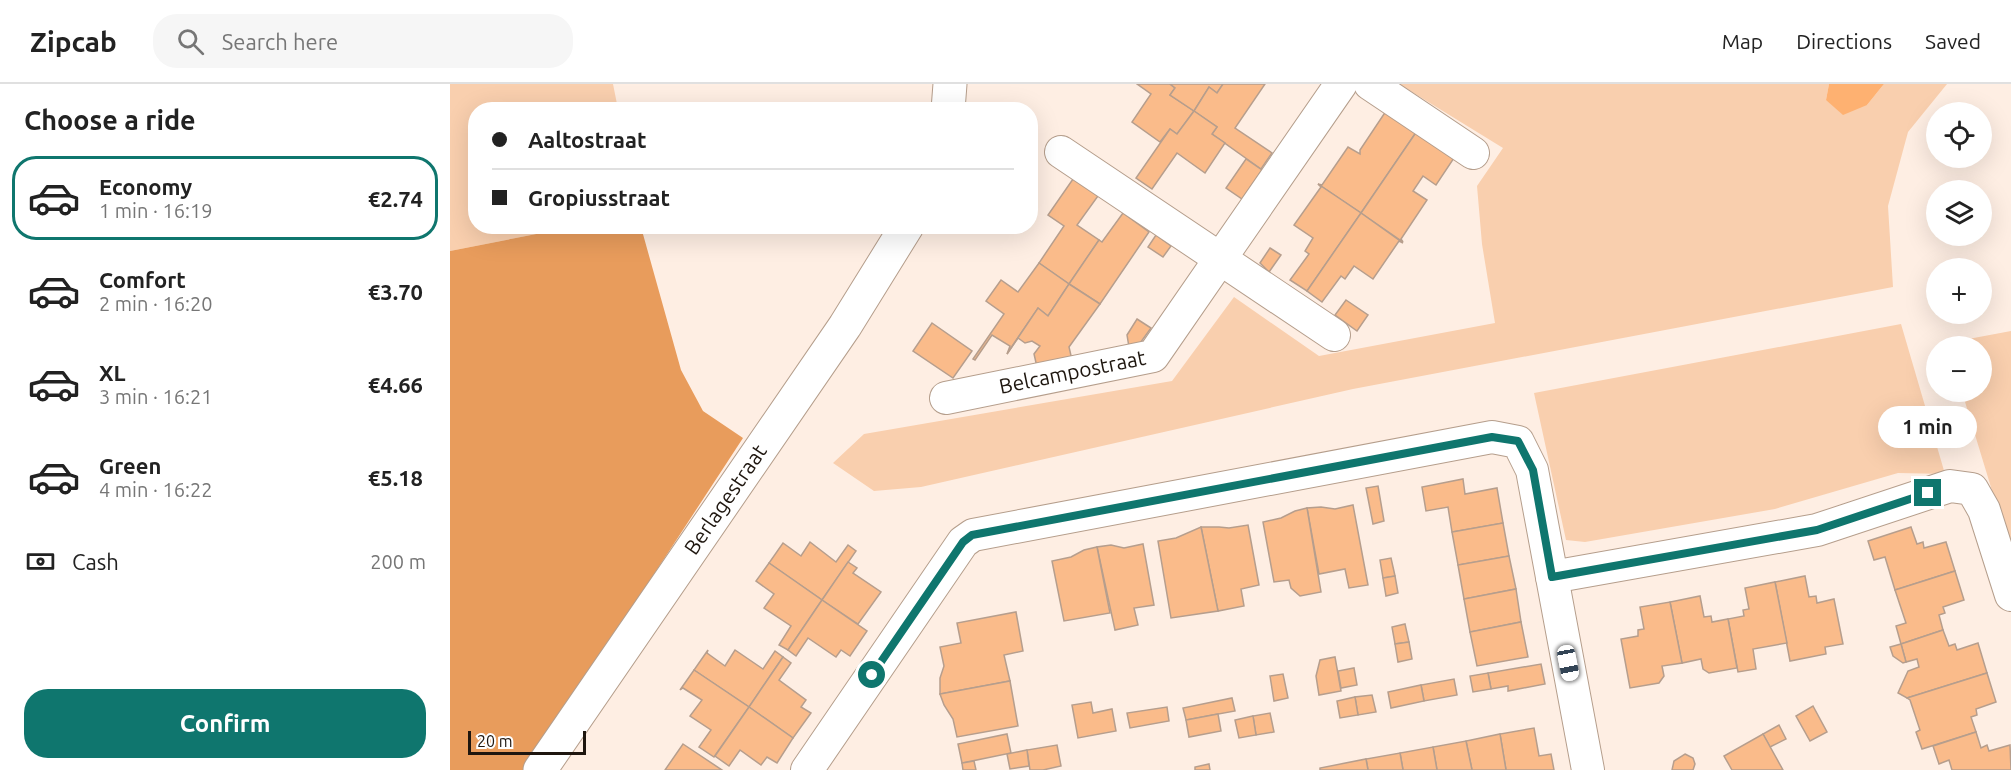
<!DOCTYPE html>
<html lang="en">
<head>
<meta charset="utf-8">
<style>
  :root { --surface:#fff; --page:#f6f6f6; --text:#222; --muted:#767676; --line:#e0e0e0; --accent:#0f766e }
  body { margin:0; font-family:Ubuntu,sans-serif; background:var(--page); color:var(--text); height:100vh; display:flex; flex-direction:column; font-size:22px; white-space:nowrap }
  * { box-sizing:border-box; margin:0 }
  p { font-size:20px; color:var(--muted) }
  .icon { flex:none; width:33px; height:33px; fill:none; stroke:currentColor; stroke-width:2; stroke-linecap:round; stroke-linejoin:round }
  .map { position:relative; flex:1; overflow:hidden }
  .panel { display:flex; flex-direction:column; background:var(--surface); width:450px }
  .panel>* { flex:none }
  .banner { position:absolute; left:18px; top:18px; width:570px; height:132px; border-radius:24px; box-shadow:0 6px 24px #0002; display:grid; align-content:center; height:132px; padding:0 24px; background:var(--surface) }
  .controls { position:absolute; left:1476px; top:18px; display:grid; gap:12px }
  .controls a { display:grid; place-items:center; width:66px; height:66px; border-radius:50%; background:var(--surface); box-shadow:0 6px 24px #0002; font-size:30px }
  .scale { position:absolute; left:18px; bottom:15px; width:118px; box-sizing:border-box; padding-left:6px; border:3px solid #1e160f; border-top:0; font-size:16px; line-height:21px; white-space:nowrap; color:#1e160f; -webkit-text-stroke:4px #fff; paint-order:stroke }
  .end { position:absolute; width:27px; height:27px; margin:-14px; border:8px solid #0f766e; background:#fff; box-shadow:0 0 0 3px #fff }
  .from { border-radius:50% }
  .bubble { position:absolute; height:42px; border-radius:21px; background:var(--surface); box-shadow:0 6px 24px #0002; font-size:20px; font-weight:600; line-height:42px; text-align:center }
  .car { position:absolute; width:18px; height:36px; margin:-18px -9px; border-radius:8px; box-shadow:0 0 4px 2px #0007; background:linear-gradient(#fff 24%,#345 0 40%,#fff 0 76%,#345 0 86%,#fff 0) }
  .banner b { display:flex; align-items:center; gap:21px; height:57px; font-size:22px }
  .banner b+b { border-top:2px solid var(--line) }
  .banner i { width:15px; height:15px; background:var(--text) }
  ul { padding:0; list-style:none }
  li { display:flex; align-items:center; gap:18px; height:84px; margin:0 12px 9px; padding:0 12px; border:3px solid transparent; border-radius:24px }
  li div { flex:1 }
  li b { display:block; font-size:22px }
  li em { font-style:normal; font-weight:600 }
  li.on { border-color:var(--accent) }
  li>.icon { width:54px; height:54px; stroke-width:1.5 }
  h2 { padding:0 24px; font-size:27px; line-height:72px }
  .pay { display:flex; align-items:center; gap:15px; height:66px; padding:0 24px; font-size:22px }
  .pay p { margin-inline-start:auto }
  .action { display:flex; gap:12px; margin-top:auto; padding:12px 24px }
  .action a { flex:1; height:69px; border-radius:24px; background:var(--accent); color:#fff; font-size:24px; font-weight:600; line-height:69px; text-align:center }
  header { display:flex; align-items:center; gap:36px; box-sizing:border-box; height:84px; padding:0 30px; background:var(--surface); border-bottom:2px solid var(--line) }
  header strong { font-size:28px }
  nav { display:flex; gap:33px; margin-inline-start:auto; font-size:21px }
  .search { width:420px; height:54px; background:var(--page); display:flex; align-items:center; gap:15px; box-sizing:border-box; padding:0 21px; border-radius:24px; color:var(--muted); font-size:22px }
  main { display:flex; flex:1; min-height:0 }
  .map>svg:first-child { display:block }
  .green { fill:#f9cfae }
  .forest { fill:#e89c5c }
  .water { fill:#feb171 }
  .building { fill:#fabb8a; stroke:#b69e8d; stroke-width:1.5 }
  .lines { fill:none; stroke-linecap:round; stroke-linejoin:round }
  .minor-casing { stroke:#b59e8c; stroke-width:34 }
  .tertiary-casing { stroke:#b59e8c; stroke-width:35 }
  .minor { stroke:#fff; stroke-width:32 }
  .tertiary { stroke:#fff; stroke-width:33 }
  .route { stroke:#0f766e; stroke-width:8 }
  .labels { text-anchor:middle; stroke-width:4.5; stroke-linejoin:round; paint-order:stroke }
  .street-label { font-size:21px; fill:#1e160f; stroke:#fff }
</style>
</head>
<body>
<header>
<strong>Zipcab</strong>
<div class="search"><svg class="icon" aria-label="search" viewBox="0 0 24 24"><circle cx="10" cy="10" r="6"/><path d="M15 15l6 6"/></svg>Search here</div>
<nav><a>Map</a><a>Directions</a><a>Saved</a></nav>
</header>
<main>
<section class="panel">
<h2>Choose a ride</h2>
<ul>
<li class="on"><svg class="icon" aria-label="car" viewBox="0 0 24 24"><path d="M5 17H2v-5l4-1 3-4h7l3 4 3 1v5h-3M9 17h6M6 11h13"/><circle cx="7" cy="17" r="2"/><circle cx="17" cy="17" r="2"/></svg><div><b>Economy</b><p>1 min · 16:19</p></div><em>€2.74</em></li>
<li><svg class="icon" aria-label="car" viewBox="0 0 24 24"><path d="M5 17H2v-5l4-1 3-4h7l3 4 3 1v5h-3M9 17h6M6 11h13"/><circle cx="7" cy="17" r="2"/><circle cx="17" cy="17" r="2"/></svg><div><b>Comfort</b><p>2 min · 16:20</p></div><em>€3.70</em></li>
<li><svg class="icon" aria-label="car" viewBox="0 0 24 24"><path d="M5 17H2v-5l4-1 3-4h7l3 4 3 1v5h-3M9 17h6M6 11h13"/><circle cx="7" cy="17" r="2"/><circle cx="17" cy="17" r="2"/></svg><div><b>XL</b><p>3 min · 16:21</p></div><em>€4.66</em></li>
<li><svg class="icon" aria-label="car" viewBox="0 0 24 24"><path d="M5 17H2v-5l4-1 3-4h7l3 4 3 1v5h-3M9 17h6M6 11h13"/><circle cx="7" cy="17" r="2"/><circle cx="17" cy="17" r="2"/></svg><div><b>Green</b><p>4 min · 16:22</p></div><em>€5.18</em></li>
</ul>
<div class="pay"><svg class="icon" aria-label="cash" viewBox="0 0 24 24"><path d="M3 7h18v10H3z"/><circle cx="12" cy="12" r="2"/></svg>Cash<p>200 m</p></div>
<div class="action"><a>Confirm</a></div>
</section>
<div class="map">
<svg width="1561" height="686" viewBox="0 0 1561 686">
  <rect width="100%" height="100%" fill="#feeee3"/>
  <g class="green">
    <path d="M0,0H163L168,25L26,26V142L122,143L0,167Z"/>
    <path d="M949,0H1379L1376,16L1417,21L1434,0H1497L1458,48L1438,122L1443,203L903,305L471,403L424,407L383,379L414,350L722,297L784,213L869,272L1045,239L1032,160L1027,102L1053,64Z"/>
    <path d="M1451,240L1495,390L1448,389L1325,425L1135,458L1116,456L1084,309Z"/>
    <path d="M1561,247V469L1512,308H1532V262H1498L1497,259Z"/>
  </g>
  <path class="forest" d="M122,143H191L231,286L253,327L293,354L76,686H0V167Z"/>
  <path class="water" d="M1379,0H1434L1417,21L1393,31L1376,16Z"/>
  <g class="building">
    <path d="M687,0H720L725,4L720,11L744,27L727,50L720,45L710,58L682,38L701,10Z"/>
    <path d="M720,0H773L767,9L759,3L744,27L720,11L725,4Z"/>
    <path d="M773,0H815L785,44L822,69L811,85L762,50L767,43L744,27L759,3L767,9Z"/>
    <path d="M744,27L767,43L762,50L775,59L755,89L727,69L702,105L686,94L720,45L727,50Z"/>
    <path d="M936,27L967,47L911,129L868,100L872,101L898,63L910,70V66Z"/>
    <path d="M967,47L1004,74L986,101L973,92L963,107L977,116L951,155L953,158L911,129Z"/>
    <path d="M796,75L812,86L792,115L776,104Z"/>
    <path d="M623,95L648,112L627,141L649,156L619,200L589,179L614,142L598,131Z"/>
    <path d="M868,100L911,129L857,207L840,196L859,170L855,167L863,154L844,141L871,103Z"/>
    <path d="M673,129L699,148L650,220L619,200L649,156L652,158Z"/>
    <path d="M911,129L953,159L949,157L923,195L904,182L895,195L891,192L872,218L857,207Z"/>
    <path d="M706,151L721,162L713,173L698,163Z"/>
    <path d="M820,164L831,171L819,188L810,179Z"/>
    <path d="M589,179L619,200L598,232L588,224L557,270L560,262L542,251L525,276L523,275L554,230L536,217L551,196L568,208Z"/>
    <path d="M619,200L650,220L619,263L622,276L587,283L584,270L590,262L582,257L575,259L568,254L557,270L588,224L598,232Z"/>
    <path d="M896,216L918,231L907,247L885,231Z"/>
    <path d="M687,235L701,244L688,262L679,263L677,251Z"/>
    <path d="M482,239L522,267L503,294L463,267Z"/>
    <path d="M1013,395L1015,410L1047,404L1053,439L1002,448L998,423L976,427L972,403Z"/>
    <path d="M928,402L934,437L923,440L916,404Z"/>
    <path d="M903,421L918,501L899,504L895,485L869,490L857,424L871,423L885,425Z"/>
    <path d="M857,424L871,508L850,512L841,504L839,496L824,498L813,438L831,434L845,427Z"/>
    <path d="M1053,439L1059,472L1008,481L1002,448Z"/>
    <path d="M798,441L809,501L791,505L794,522L768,527L751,443H769L779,444Z"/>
    <path d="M751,443L768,527L721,534L708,457L726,454Z"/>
    <path d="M1461,443L1467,460L1473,458L1474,464L1496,458L1505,487L1445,506L1435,473L1424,476L1418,457Z"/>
    <path d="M360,458L386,478L398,461L406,467L372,516L319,479L333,459L351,472Z"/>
    <path d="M693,460L704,521L684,524L688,541L665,546L647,463L661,461L674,464Z"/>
    <path d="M647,463L660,529L614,537L602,477L621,473L634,466Z"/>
    <path d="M1059,472L1066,505L1014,515L1008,481Z"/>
    <path d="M941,474L945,492L933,494L930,476Z"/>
    <path d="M398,478L407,484L403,489L431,508L408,540L372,516Z"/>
    <path d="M319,479L372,516L338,566L329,561L341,542L314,524L324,510L306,497Z"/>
    <path d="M1505,487L1514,516L1493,523L1495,529L1489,531L1493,546L1451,560L1446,542L1456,539L1445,506Z"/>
    <path d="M945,492L948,509L936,512L933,494Z"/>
    <path d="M1355,492L1359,513L1366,512L1367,519L1384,515L1393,560L1375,563L1376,570L1340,577L1325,498Z"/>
    <path d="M1325,498L1337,559L1303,565L1306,585L1288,588L1278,535L1294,532L1293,526L1299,525L1295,504Z"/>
    <path d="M1066,505L1071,538L1020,548L1014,515Z"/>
    <path d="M1250,512L1254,533L1261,532L1262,538L1278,535L1287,584L1259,589L1253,585L1251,575L1232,579L1220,518Z"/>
    <path d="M372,516L417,547L400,572L391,566L386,573L358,554L346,572L338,566Z"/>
    <path d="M1220,518L1232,579L1212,582L1214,592L1209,599L1180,604L1171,555L1188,552V546L1194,545L1190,523Z"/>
    <path d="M566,528L573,567L554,571L560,597L490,610V594L494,582L490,563L511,559L507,539Z"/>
    <path d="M1071,538L1078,573L1027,582L1020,548Z"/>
    <path d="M955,540L959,558L945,560L942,543Z"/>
    <path d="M1493,546L1499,562L1505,560L1507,566L1528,559L1537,589L1457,614L1448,609L1458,587L1469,583L1467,575L1456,578L1451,560Z"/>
    <path d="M959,558L962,575L948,578L945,560Z"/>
    <path d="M1451,560L1456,578L1453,579L1443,572L1440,563Z"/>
    <path d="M258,566L257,569L275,582L285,566L313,585L325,567L333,573L299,623L244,586Z"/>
    <path d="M333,573L341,579L329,596L356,616L351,623L361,629L343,654L299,623Z"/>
    <path d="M885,573L891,607L869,611L866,592L870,576Z"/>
    <path d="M1091,580L1095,600L1058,607V602L1041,605L1038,589Z"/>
    <path d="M904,584L907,601L891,604L888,587Z"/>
    <path d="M244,586L299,623L264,673L249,663L261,646L240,632L252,616L233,604L230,606Z"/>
    <path d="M1038,589L1041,605L1023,608L1020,592Z"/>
    <path d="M1537,589L1546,618L1526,625L1527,631L1521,633L1526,648L1472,665L1466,648L1470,646L1460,616L1457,614Z"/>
    <path d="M833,590L838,614L824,617L820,592Z"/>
    <path d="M1004,595L1007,611L974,617L971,601Z"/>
    <path d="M560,597L568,642L507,653L503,635L494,621L490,610Z"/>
    <path d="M971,601L974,617L941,624L938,608Z"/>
    <path d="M922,611L926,628L908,631L905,613Z"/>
    <path d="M905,613L908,631L890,634L887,617Z"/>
    <path d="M782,614L785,627L736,636L733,624Z"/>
    <path d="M641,618L643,629L662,625L666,647L628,654L622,621Z"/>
    <path d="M1363,622L1377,648L1360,657L1346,632Z"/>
    <path d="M299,623L343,654L327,679L317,673L311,681L290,666L279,682L265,672Z"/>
    <path d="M717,623L719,637L680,644L677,629Z"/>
    <path d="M820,629L824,648L806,651L803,632Z"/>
    <path d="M768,630L771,647L739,653L736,636Z"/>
    <path d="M803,632L806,651L789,654L785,636Z"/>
    <path d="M1329,641L1336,655L1320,663L1313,650Z"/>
    <path d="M1084,644L1089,672L1101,670L1104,686H1056L1050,650Z"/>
    <path d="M1526,648L1531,664L1537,661L1539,667L1560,661L1561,686H1502L1499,676L1489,680L1483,662Z"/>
    <path d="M557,650L561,669L512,679L508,660Z"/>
    <path d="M1050,650L1056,686H1022L1016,657Z"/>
    <path d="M1313,650L1333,686H1282L1274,672Z"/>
    <path d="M1016,657L1022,686H987L983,663Z"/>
    <path d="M233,660L272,686H215Z"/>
    <path d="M607,661L611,682L593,686H580L577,666Z"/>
    <path d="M983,663L987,686H953L950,669Z"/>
    <path d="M577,666L579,682L560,685L557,670Z"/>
    <path d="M950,669L953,686H918L916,675Z"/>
    <path d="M1235,670L1243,674L1245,680L1243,686H1222L1224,677Z"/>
    <path d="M916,675L918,686H870V684Z"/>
    <path d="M524,677L526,686H513L512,679Z"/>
    <path d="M759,680L760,686H745V683Z"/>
  </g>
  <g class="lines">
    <defs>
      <g id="minor">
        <path d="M920,0L1023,69"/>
        <path d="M611,68L884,251"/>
        <path id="s1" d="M496,314L703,272L891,0"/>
        <path d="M1102,493L1367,446L1500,402L1522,405L1534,426L1561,511"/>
        <path d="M357,686L513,458L523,451L1042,353L1068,358L1082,386L1138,686"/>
      </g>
      <g id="tertiary">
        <path d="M498,26L500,0"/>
        <path id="s2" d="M90,686L395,242L457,142"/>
      </g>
    </defs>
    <use href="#minor" class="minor-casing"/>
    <use href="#tertiary" class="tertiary-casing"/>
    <use href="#minor" class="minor"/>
    <use href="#tertiary" class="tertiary"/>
  </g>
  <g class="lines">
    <path class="route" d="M422,591L513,458L522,451L1042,353L1068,357L1083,386L1102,493L1367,446L1478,409"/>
  </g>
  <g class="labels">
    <g class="street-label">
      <text dy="7" stroke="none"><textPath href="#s1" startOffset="129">Belcampostraat</textPath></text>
      <text dy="7" stroke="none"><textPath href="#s2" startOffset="328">Berlagestraat</textPath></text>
    </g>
  </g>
</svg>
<div class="controls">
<a><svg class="icon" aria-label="locate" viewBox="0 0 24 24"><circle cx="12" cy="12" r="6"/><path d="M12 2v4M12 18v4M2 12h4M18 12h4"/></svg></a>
<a><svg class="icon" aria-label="layers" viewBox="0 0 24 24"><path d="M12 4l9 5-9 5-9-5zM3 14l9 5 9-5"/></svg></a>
<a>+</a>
<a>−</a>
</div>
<div class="scale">20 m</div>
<i class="end from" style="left:422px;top:591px"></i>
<i class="end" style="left:1478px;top:409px"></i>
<div class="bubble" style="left:1428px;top:322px;width:99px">1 min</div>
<i class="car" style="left:1118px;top:579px;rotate:169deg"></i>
<div class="banner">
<b><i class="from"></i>Aaltostraat</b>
<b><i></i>Gropiusstraat</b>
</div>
</div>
</main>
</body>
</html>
